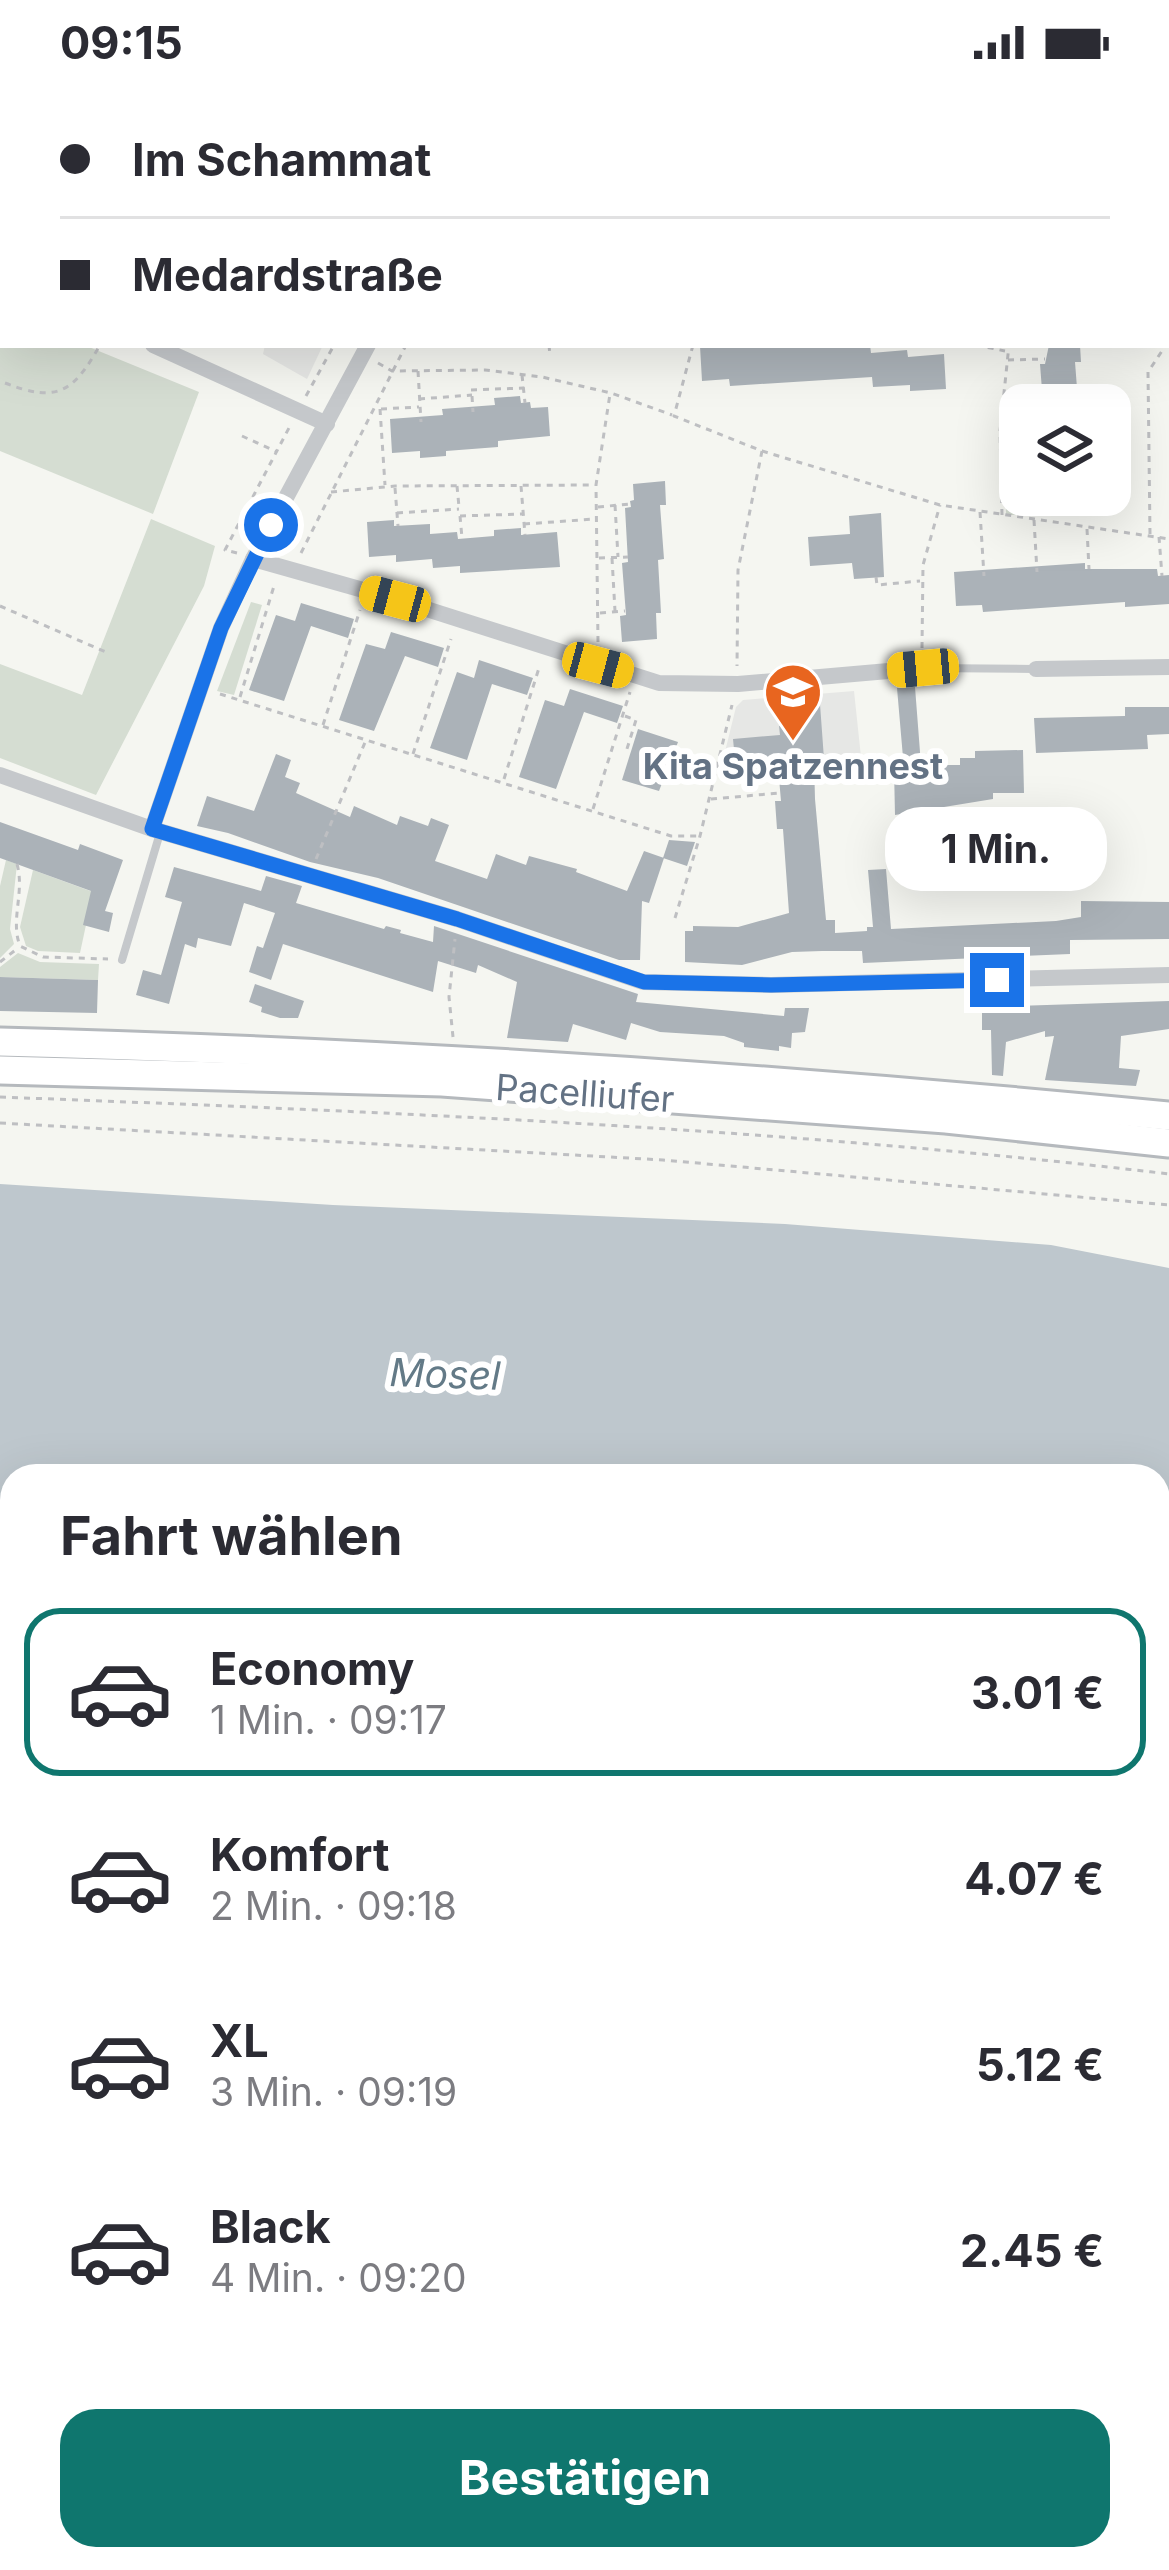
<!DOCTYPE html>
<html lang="de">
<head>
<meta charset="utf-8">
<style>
  :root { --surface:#fff; --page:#f2f2f3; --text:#2b2b33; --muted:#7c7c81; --line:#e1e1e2; --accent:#0f766e }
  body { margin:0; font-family:Inter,sans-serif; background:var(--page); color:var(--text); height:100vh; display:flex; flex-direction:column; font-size:45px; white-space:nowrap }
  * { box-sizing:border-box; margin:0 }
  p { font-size:39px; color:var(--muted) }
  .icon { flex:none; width:66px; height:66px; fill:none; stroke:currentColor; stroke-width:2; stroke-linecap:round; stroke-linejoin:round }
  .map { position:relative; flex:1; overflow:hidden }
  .drawer { position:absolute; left:0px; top:1380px; width:1170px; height:1107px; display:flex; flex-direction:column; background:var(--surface); border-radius:36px 36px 0 0; box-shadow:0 12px 48px #0002 }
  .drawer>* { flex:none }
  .banner { position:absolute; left:0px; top:0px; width:1170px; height:264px; box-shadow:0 12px 48px #0002; display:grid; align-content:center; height:264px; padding:0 60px; background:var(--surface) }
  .tools { position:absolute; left:999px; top:300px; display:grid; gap:24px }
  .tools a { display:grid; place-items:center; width:132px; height:132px; border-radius:24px; background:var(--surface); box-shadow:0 12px 48px #0002; font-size:60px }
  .end { position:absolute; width:54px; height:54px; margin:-27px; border:15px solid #1a73e8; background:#fff; box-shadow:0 0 0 6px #fff }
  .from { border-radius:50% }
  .bubble { position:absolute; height:84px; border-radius:36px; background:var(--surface); box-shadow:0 12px 48px #0002; font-size:39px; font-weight:700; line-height:84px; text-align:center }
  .car { position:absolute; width:36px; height:72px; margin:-36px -18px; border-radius:15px; box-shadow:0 0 9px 3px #0007; background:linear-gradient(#f5c518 24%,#345 0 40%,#f5c518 0 76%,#345 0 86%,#f5c518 0) }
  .banner b { display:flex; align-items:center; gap:42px; height:114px; font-size:45px }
  .banner b+b { border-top:3px solid var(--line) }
  .banner i { width:30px; height:30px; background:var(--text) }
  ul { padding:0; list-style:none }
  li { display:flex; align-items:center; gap:36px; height:168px; margin:0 24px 18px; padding:0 36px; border:6px solid transparent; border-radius:36px }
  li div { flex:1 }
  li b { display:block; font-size:45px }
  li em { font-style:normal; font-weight:700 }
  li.selected { border-color:var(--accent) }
  li>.icon { width:108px; height:108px; stroke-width:1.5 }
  h2 { padding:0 60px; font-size:54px; line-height:144px }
  .primary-button { display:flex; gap:24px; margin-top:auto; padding:24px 60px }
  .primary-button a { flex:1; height:138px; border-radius:36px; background:var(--accent); color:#fff; font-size:48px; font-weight:700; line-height:138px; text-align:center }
  .status { display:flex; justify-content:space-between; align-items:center; height:84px; padding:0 60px; background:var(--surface); direction:ltr }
  .status svg { height:33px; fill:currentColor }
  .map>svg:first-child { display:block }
  .built { fill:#e6e7e5 }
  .green { fill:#d5ddd2 }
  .water { fill:#bec7cd }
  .building { fill:#abb2b8 }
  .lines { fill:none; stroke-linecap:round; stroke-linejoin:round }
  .primary-casing { stroke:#b5b9bd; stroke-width:33 }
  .path { stroke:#bebfc2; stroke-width:3; stroke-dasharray:6 6; stroke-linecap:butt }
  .service { stroke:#c5c8cb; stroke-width:8 }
  .minor { stroke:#c5c8cb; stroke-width:16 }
  .primary { stroke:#fff; stroke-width:27 }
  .rail-casing { stroke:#a4a9b0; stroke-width:10 }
  .rail { stroke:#fff; stroke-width:6; stroke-dasharray:18; stroke-linecap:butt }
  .route { stroke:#1a73e8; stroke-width:15 }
  .labels { text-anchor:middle; stroke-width:12; stroke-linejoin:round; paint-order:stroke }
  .poi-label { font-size:36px; font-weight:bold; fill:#637284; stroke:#fff }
  .street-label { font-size:36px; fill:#637284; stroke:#fff }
  .water-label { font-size:39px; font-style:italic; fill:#637a87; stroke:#fff }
</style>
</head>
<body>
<div class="status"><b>09:15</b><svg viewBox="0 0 49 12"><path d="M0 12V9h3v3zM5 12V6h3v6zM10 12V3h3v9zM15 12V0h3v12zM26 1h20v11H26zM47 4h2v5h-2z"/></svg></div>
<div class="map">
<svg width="1169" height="2486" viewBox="0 0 1169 2486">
  <rect width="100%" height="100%" fill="#f5f6f1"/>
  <g class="built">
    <path d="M265,261H323L307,295L263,270Z"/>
    <path d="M854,607L861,673L720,688L736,623L743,616Z"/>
  </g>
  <g class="green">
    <path d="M0,231L3,261H84L199,308L153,430L0,367Z"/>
    <path d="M1006,385H1020V411H1076L1075,431H1006Z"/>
    <path d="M151,435L215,462L204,502L96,711L0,674V580L82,611Z"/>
    <path d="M251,518L262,521L234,611L217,607Z"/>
    <path d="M6,776L17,780L10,845L14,860L0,874V802Z"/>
    <path d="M33,786L93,808L80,869L38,867L26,862L20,843Z"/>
    <path d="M18,869L40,878L99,880L98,896L0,893V883Z"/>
    <path d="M0,2159L12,2160V2456L2,2486Z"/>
  </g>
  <path class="water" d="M0,1100L333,1121L785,1140L1051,1161L1169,1184V1730L1158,1726V1392H12V1489L0,1488Z"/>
  <g class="building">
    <path d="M870,261L871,269L907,266L908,273L944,270L946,305L910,307V301L873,303L872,293L730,302L729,295L702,297L700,262Z"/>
    <path d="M1049,261H1080L1081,278H1075L1077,304L1066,305L1067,321H1010V308L1042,306L1040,280H1045Z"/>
    <path d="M520,312L521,319L530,318L531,324L548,323L550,352L498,357V363L446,367V372L420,374V367L392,369L390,335L443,331L442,325L495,321L494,314Z"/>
    <path d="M665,397L666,421H660L664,475L658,476L661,529H656L657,555L622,558L620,532L626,531L622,479L628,478L625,424L631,423L630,417L634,416L633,400Z"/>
    <path d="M881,429L884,493L854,495L852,479L810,482L808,453L850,450L849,432Z"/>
    <path d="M394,436V442L430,440V450L457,448L458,455L494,452V446L521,444V451L557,448L560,483L460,489V482L433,484L432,475L396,478V471L369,473L367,438Z"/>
    <path d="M1085,479V485H1157L1158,492L1169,491V520L1125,523V518L983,528L982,521L956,522L954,488Z"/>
    <path d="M301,519L354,535L348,554L311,542L284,617L249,606L276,531L295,537Z"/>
    <path d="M391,548L444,564L438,583L405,572L374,647L339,636L366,560L385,565Z"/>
    <path d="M479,576L533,594L527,611L492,600L467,676L430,664L457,588L474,594Z"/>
    <path d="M915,603L921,681H960V674H975V667L1023,666L1024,709H993V715L895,731L894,685H904L897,604Z"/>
    <path d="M570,605L623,622L617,639L584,628L556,705L519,693L545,616L564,622Z"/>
    <path d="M820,620L824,675L814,676L815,715L826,836H835V849L867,847V843H873L868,786L886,785L891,845L1056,837L1081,833V817L1169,818V855L1070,856V870L863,879L862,867H822L792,868L742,881L685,878V847H693V842L738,843L789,829L783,745H777L775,717H781L778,683L736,686L733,655L780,651L779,642L790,641L789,632L799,631L798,622Z"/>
    <path d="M1125,623H1169V650L1147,651L1148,665L1036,669L1034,634L1125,632Z"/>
    <path d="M638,645L678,658L659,707L622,696Z"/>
    <path d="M276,670L291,676L285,693L300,699L296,709L350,733L354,722L397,741L400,732L428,742L431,734L449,741L435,777L487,795L496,770L526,781L529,772L577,785L576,788L627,807L644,767L664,774L649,819L642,817L640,876H619L378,794L310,778L228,749L197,742L207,712L254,727Z"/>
    <path d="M0,738L78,766L80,760L123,776L105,827L113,829L109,848L83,841L91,807L0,774Z"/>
    <path d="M669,756L695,758L687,782L663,774Z"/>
    <path d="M982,760L984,776L902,785L900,768Z"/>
    <path d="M174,783L261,807L266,792L302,802L296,819L384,845L386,842L401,846L400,849L433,858L434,842L638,910L636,918L784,932L785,924H809L805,948L792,949L791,964L779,962V967L744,963V959L724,952L660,948L631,939L626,956L573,940L568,958L507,954L517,898L478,881L476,889L438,877L433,908L283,860L271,896L249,888L257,862L263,864L275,829L244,819L231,862L198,854L196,864L185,860L169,920L136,911L143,886L161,891L182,818L165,813Z"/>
    <path d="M0,893L98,896L97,929L0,927Z"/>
    <path d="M255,900L304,917L298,934H280L261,928L262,923L249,918Z"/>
    <path d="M1169,917V945L1121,952L1119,984L1140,986L1136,1002L1045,996L1054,952L1045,953V947L1006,958L1003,992L992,991L991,946H982V923Z"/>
  </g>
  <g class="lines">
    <defs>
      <g id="primary">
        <path d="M0,958C390,968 780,994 1169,1032"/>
        <path d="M0,986L442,998L946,1035L1169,1059"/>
      </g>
    </defs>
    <use href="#primary" class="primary-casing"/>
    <g class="path">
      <path d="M40,0V3"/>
      <path d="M211,0V3"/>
      <path d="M706,0V3"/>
      <path d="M342,3V0"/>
      <path d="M549,261L550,272"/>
      <path d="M693,261L674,332L762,367L738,486L737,582"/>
      <path d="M976,261L1005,267"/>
      <path d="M1008,276L1045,275"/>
      <path d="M378,279L392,287L485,286L542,293L611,309L672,331"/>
      <path d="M418,287L421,338"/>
      <path d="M522,291L525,319"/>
      <path d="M5,299C57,319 73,309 100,261"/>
      <path d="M471,306L524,304"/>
      <path d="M306,312L334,261"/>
      <path d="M472,312L473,328"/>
      <path d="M419,315L472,311"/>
      <path d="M380,325L385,401"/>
      <path d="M381,325L419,323"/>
      <path d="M1004,329H1020"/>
      <path d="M242,352L277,368"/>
      <path d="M762,367L940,421L1169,455"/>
      <path d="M457,402L459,423"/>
      <path d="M521,402L525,451"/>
      <path d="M395,404L398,442"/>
      <path d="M331,408L395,402L594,401"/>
      <path d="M615,421L618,473"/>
      <path d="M598,423L630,420"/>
      <path d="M980,428L984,492"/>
      <path d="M397,429L459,425"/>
      <path d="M1002,431L1000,347L1009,261"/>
      <path d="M460,432L523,430"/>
      <path d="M460,432L462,454"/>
      <path d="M1034,436L1037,488"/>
      <path d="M524,440L595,435"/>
      <path d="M1087,445L1089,485"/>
      <path d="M1150,450L1148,288L1166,261"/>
      <path d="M1159,453L1162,492"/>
      <path d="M237,469L225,466L290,342"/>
      <path d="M301,469L406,261"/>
      <path d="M599,474L628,473"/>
      <path d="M612,474L615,527"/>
      <path d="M876,493L877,501L920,497"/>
      <path d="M0,522L108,569"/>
      <path d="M600,529L625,527"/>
      <path d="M598,558L596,401L610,310"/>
      <path d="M922,564L923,481L940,421"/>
      <path d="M220,610L671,752H699"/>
      <path d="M240,613L274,502"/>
      <path d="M625,632L636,636L626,668"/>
      <path d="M323,641L360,526"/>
      <path d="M413,670L451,555"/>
      <path d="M504,695L539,584"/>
      <path d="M711,715L780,709"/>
      <path d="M593,725L630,608"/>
      <path d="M316,775L366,656"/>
      <path d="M17,780C25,808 10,836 20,862L43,873L108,875"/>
      <path d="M675,834L700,752L732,621"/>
      <path d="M0,878L18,864"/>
      <path d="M453,953L449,913L455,855"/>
      <path d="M0,1013C391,1028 781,1044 1169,1090"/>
      <path d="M0,1039L663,1076L1169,1121"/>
      <path d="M0,1611H12"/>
      <path d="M1158,1780L1169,1783"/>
      <path d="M1158,2280L1169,2258"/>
      <path d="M1158,2457L1169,2465"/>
      <path d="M909,2475L936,2486"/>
      <path d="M347,2486L352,2475"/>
    </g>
    <g class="service">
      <path d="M923,584L1034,585"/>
      <path d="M122,876L160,749"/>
      <path d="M0,1870H12"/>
    </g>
    <g class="minor">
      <path d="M148,0V3"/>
      <path d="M905,0L910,3"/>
      <path d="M503,3L505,0"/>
      <path d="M0,108L3,133"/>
      <path d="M1167,202L1169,203"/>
      <path d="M153,261L327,340"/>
      <path d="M253,475L395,515L659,599L738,600L923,584"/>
      <path d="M1036,585L1169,583"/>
      <path d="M0,691L152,745L457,835L643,898L771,901L1169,891"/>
      <path d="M152,745L221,544L253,475L368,261"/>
    </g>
    <use href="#primary" class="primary"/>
    <defs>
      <g id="rail">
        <path d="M1092,0L1096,3"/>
        <path d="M1167,41L1169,42"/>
      </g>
    </defs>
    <use href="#rail" class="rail-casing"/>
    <use href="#rail" class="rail"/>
  </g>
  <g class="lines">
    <path class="route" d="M271,441L221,544L152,745L457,835L644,898L771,901L997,896"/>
  </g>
  <defs>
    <symbol id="school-pin" viewBox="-11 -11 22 30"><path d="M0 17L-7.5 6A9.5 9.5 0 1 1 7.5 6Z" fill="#e8651f" stroke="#fff"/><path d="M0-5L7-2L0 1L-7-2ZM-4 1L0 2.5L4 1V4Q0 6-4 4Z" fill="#fff"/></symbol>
  </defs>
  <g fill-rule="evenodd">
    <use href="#school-pin" x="760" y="575" width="66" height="90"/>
  </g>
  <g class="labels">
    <g class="poi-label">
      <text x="793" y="695">Kita Spatzennest</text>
    </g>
    <g class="street-label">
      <text transform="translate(585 1009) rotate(4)" y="13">Pacelliufer</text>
    </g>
    <g class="water-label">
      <text transform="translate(445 1290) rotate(2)" y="14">Mosel</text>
    </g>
  </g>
</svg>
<div class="tools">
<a><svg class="icon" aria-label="layers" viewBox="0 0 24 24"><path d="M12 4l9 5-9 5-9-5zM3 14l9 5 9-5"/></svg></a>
</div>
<i class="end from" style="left:271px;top:441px"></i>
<i class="end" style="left:997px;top:896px"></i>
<div class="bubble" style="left:885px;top:723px;width:222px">1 Min.</div>
<i class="car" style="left:395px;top:515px;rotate:285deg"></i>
<i class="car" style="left:598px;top:581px;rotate:105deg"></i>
<i class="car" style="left:923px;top:584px;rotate:265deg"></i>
<div class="banner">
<b><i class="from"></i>Im Schammat</b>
<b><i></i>Medardstraße</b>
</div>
<section class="drawer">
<h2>Fahrt wählen</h2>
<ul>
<li class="selected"><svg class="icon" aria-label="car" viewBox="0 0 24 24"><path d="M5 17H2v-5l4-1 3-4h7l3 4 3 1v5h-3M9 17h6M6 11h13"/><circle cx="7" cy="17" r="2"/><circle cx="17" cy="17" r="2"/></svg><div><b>Economy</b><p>1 Min. · 09:17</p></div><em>3.01 €</em></li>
<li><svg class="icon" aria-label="car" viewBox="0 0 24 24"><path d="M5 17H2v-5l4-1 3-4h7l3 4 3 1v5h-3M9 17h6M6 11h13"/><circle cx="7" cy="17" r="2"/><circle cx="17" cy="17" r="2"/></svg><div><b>Komfort</b><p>2 Min. · 09:18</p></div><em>4.07 €</em></li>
<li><svg class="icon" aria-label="car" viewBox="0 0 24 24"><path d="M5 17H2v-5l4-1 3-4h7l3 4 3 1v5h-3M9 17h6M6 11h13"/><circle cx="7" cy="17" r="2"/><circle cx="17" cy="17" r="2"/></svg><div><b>XL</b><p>3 Min. · 09:19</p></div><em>5.12 €</em></li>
<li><svg class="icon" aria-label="car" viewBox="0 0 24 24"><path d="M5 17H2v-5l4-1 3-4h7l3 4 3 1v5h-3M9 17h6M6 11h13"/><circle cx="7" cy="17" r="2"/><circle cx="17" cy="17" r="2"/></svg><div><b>Black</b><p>4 Min. · 09:20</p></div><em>2.45 €</em></li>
</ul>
<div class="primary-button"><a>Bestätigen</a></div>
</section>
</div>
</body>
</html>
